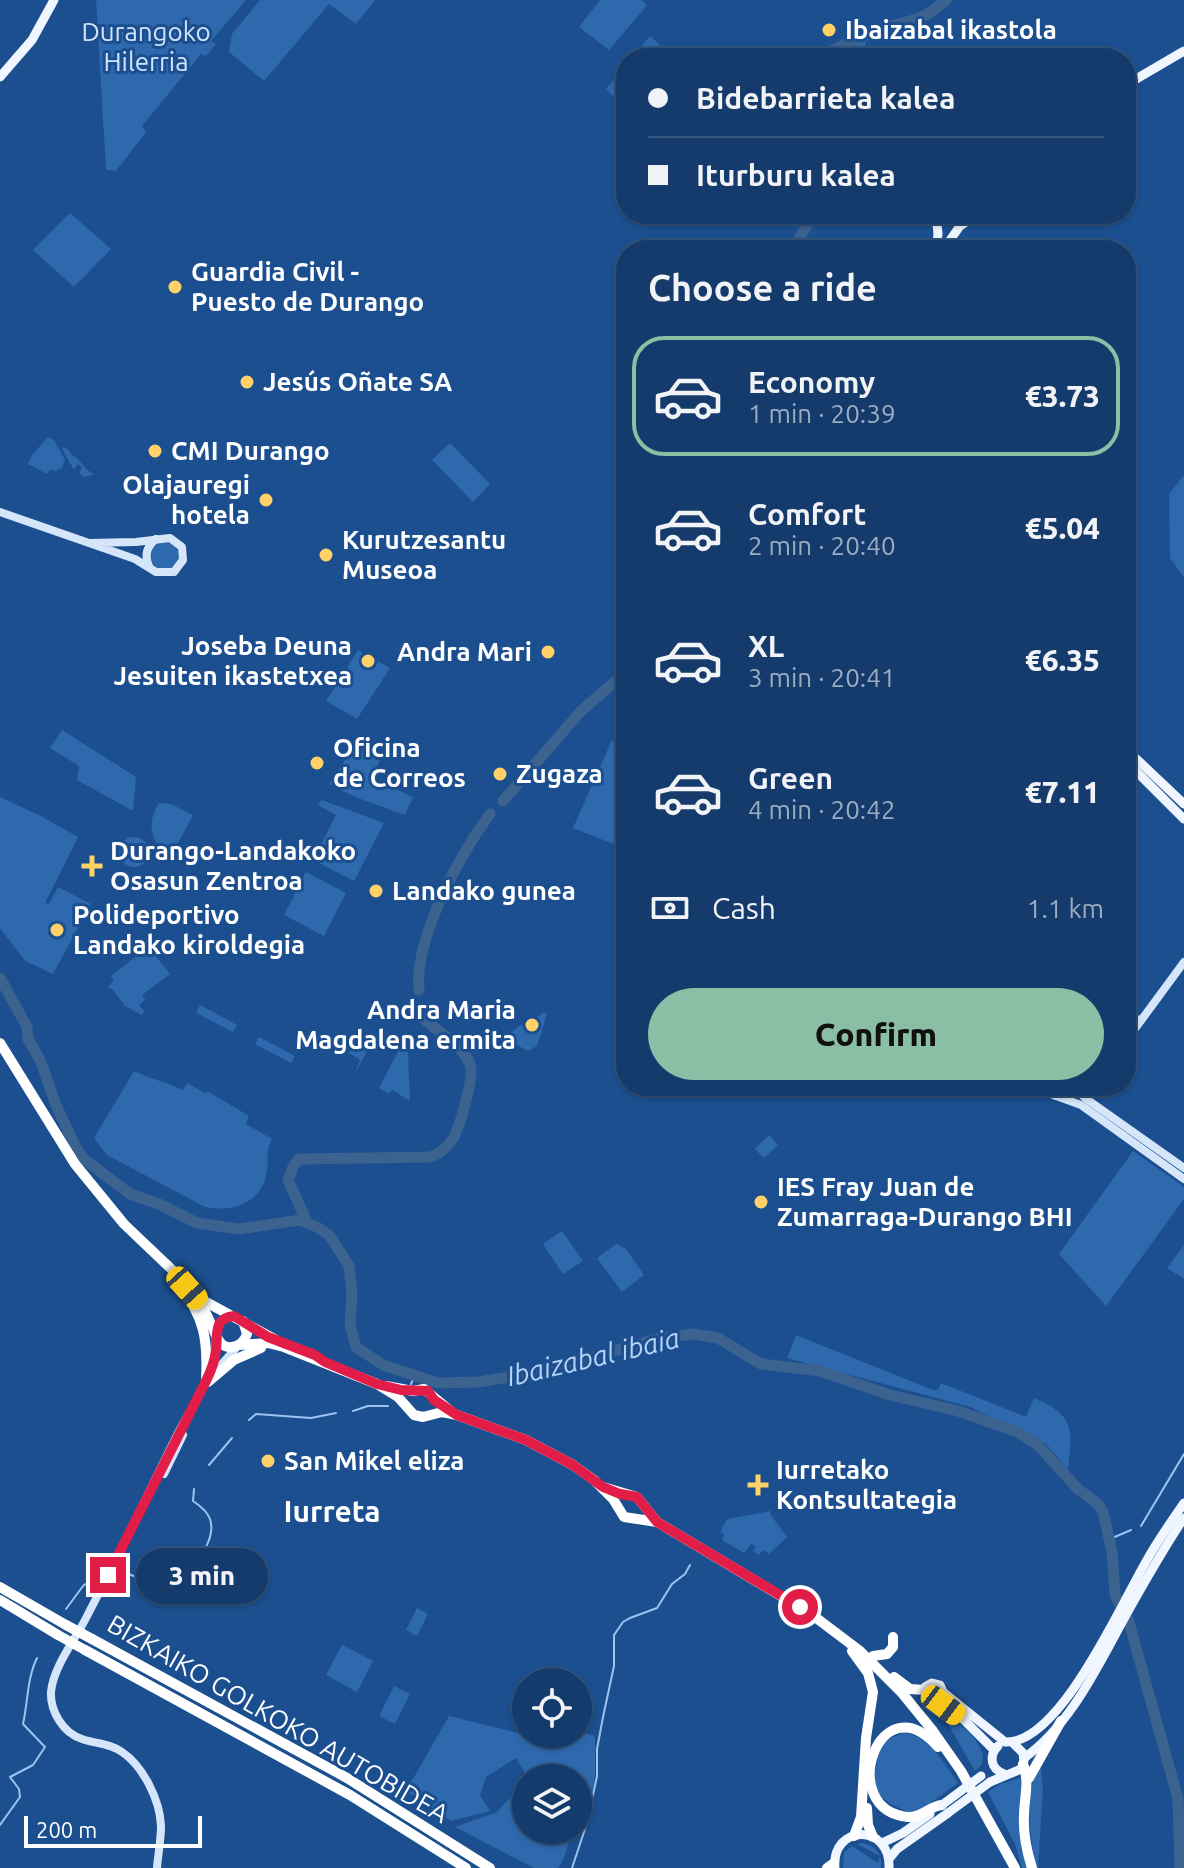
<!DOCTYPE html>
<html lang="en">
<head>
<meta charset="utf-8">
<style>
  :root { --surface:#143b6b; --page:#214673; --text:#f1f3f6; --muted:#9dadc1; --line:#33557e; --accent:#8abfa5 }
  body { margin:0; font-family:Ubuntu,sans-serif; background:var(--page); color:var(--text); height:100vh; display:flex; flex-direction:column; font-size:30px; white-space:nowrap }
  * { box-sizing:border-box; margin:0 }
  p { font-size:26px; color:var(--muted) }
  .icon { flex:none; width:44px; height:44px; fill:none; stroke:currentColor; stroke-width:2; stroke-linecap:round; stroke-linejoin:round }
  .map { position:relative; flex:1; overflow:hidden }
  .drawer { position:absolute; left:616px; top:240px; width:520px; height:856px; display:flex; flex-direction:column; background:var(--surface); border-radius:32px; box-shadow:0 2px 6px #0004,0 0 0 2px var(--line) }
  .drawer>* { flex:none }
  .guide { position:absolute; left:616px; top:48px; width:520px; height:176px; border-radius:32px; box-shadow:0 2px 6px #0004,0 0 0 2px var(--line); display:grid; align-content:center; height:176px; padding:0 32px; background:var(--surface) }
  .controls { position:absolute; left:512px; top:1668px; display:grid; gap:16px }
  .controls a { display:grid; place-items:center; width:80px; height:80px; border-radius:50%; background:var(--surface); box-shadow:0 2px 6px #0004,0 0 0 2px var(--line); font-size:40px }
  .scale { position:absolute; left:24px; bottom:20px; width:178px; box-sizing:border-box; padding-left:8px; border:4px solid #fff; border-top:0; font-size:22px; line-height:28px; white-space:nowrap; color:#fff; -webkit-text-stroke:6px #1b4f8f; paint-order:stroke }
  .end { position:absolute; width:36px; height:36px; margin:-18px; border:10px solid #e11d48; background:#fff; box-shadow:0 0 0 4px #fff }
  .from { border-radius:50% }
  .bubble { position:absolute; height:56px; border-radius:28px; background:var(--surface); box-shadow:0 2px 6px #0004,0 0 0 2px var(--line); font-size:26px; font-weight:800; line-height:56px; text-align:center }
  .car { position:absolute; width:24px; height:48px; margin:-24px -12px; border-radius:10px; box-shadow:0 0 6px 2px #0007; background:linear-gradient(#f5c518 24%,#345 0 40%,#f5c518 0 76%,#345 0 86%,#f5c518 0) }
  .guide b { display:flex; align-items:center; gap:28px; height:76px; font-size:30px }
  .guide b+b { border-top:2px solid var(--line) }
  .guide i { width:20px; height:20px; background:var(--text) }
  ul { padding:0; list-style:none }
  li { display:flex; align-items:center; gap:24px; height:120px; margin:0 16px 12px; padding:0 16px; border:4px solid transparent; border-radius:32px }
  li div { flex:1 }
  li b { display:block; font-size:30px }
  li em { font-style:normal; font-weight:800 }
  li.current { border-color:var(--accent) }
  li>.icon { width:72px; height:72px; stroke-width:1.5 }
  h2 { padding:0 32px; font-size:36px; line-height:96px }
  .pay { display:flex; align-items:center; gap:20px; height:88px; padding:0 32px; font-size:30px }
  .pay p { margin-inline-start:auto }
  .action { display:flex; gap:16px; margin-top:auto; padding:16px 32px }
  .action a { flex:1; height:92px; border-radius:48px; background:var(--accent); color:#111; font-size:32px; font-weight:800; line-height:92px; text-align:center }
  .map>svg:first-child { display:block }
  .green { fill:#2e69ad }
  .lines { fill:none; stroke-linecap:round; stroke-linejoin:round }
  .stream { stroke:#9cc4f0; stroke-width:2 }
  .river { stroke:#3c6290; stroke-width:11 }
  .secondary { stroke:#d6e6fa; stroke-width:8 }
  .primary { stroke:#f0f6ff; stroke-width:9 }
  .highway { stroke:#fff; stroke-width:10 }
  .primary-bridge { stroke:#f0f6ff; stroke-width:9 }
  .highway-bridge { stroke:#fff; stroke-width:10 }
  .route { stroke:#e11d48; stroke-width:10 }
  .poi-dot { fill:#ffd166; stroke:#1b4f8f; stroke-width:3 }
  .labels { text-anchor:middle; stroke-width:6; stroke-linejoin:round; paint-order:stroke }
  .poi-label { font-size:26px; font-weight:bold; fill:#fff; stroke:#1b4f8f; text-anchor:start }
  .park-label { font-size:26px; fill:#cfe3fa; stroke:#1b4f8f }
  .street-label { font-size:26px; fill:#fff; stroke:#1b4f8f }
  .water-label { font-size:28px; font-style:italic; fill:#b5d3f5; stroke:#1b4f8f }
  .quarter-label { font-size:30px; font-weight:bold; fill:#fff; stroke:#1b4f8f }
</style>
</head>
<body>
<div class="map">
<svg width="1184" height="1868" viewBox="0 0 1184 1868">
  <rect width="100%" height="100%" fill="#1b4f8f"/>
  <g class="green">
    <path d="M96,0H246L211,41L216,44L206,56L201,54L142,126L146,132L116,171L106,170Z"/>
    <path d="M260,0H375L356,24L329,4L264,81L229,52L232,34Z"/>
    <path d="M600,0H641L647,5L609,50L579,27Z"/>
    <path d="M650,36L674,58H632Z"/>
    <path d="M865,40L866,48L871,56L875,53L880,58H820Z"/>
    <path d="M626,65V110L606,89Z"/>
    <path d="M70,213L111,249L74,287L33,250Z"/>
    <path d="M48,437L54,440L65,460L62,468L55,471L51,469L47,474L28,464L32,455Z"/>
    <path d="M450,443L490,484L473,502L432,460Z"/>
    <path d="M63,447L69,450L72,456L76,457L87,470L94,474L85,477L79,473L82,467L78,464L74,470L62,449Z"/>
    <path d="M1184,475V577L1170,558L1169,494Z"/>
    <circle cx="165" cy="556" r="14"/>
    <path d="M358,650L390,668L357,719L326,701Z"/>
    <path d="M62,730L136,777L133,811L77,780L79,766L50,748Z"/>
    <path d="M612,740L626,748V849L573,828Z"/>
    <path d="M356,743L382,755L372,778L413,797L405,815L355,797L329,784Z"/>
    <path d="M0,797L39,815L78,837L45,903L49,904L58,887L91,904L53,974L25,961L0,928Z"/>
    <path d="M322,800L384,823L354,881L313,860L336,815L318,805Z"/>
    <path d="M159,803L171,804L193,815L171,856C150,844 146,822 159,803Z"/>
    <circle cx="134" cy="852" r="15"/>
    <path d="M306,872L346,893L324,936L284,915Z"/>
    <path d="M148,947L170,974L142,995L145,1000L139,1005L144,1011L142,1015L125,1006L112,989L108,988L114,979L111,976Z"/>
    <path d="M200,1005L237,1025L233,1032L196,1013Z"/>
    <path d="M544,1012L547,1014L537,1046L528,1051L504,1038L521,1025L528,1033L541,1023L537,1017Z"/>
    <path d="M259,1037L295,1056L291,1063L255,1044Z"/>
    <path d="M357,1039L370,1046L354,1075L360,1060L349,1053Z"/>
    <path d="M400,1048L408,1052L410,1101L392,1090L389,1094L379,1088Z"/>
    <path d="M134,1071C150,1079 167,1082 183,1090L187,1083L205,1093L207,1091L249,1116L246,1124L272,1139C264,1155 270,1160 266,1176C259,1205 231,1212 205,1207L107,1155L94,1138Z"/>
    <path d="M769,1135L778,1145L764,1158L755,1149Z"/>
    <path d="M1133,1151L1184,1187V1199L1106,1306L1059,1254Z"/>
    <path d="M562,1231L583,1261L563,1274L543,1244Z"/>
    <path d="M616,1244L626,1249L644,1275L622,1292L597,1258Z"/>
    <path d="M1184,1245V1279L1167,1268Z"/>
    <path d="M796,1335L933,1390H938L941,1383L1026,1417L1034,1398C1074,1415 1073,1428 1068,1469L1046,1444L970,1407L787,1358Z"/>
    <path d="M771,1511L770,1514L787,1537L769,1554L763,1550L758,1555L753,1551L756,1547L751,1544L744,1553L722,1540L724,1534L720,1532L727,1519Z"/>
    <path d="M417,1608L428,1614L417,1636L406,1630Z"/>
    <path d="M342,1645L373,1661L357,1692L326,1675Z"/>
    <path d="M394,1686L410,1694L395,1724L379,1716Z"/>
    <path d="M917,1697C924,1707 933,1707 943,1713C959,1723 977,1736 983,1754L982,1764L975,1771L948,1724L923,1708Z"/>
    <path d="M449,1716L518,1733L578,1734V1731L595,1736V1775L591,1799L583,1809V1824L578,1828V1778H528L516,1758L486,1777L480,1795L490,1811L451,1821L406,1791Z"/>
    <path d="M904,1733C930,1736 944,1763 958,1783L915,1814C868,1798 869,1786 883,1741Z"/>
    <path d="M1040,1762L1043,1789L1038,1868H1036C1029,1832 1024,1796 1040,1762Z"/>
    <path d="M1021,1778V1790L1028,1868H1022L1015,1844L988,1792L1000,1784Z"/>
    <path d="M526,1780V1830H575C566,1843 567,1857 558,1868H534L455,1827L497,1812Z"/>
    <path d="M861,1843C875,1845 883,1854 881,1868H843L844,1852L852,1846L878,1863L880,1856L857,1844Z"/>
  </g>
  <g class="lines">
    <g class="stream">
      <path d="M411,1384L415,1375"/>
      <path d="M353,1411L368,1406H388"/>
      <path d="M249,1420L256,1414L311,1418L336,1413"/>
      <path d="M209,1465L232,1438"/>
      <path d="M1141,1526L1184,1454"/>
      <path d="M1110,1539L1131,1530"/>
      <path d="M119,1570C135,1576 149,1585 167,1581C189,1576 218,1542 210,1519C207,1511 199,1505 193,1501L194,1489"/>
      <path d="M66,1609L83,1586L102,1572"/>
      <path d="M0,1825L20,1797L19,1789L10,1777L33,1765L45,1747L23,1724C28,1702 27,1678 37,1658"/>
      <path d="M572,1868L587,1823L597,1776V1749L603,1717L614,1666V1635L623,1622L630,1618L657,1608L672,1584L685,1574L690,1565"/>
    </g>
    <g class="river">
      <path d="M815,58C836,49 857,38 879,30C909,19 920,24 946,0"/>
      <path d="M793,250L813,214"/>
      <path d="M503,801L581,711L626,672"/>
      <path d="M0,978L27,1027L28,1039L41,1062L56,1105L76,1148L85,1160L130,1194L159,1204L197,1223L239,1229L300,1220L317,1227L330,1236L349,1266L352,1294L350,1325L356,1347L383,1365L438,1383L478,1382L535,1373L657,1339L693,1334L718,1338L761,1364L820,1371L890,1395L958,1411L1017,1432L1038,1445L1078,1489L1098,1504L1103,1512L1112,1552L1115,1595L1129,1622L1178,1799L1180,1868"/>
      <path d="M419,990C414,939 460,854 490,814"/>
      <path d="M307,1222L288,1180L293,1167L299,1159L431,1157C441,1153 448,1147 454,1137C460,1125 475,1076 470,1064C462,1044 436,1031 421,1016"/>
    </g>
    <g class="secondary">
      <path d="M0,512L135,559L156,572H174L183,560L182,547L170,538L136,542L89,543"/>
      <path d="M149,566C144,555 147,546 156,539"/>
      <path d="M1126,1025L1141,1019"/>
      <path d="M1126,1041L1184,962"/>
      <path d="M1047,1086L1051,1094C1060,1099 1068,1096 1071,1086"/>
      <path d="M1073,1086L1085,1098L1184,1168"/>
      <path d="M1059,1097L1081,1105L1184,1179"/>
      <path d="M214,1373L237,1347"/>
      <path d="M164,1474L183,1435"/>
      <path d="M157,1868C158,1854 161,1840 161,1826C160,1800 143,1766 122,1752C110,1743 96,1744 82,1739C63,1733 50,1711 51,1692C53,1668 74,1641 85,1620C117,1559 146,1497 177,1435C194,1402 216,1374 216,1335"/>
    </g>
    <g class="primary">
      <path d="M0,77L32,40L54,0"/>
      <path d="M1126,85L1184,51"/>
      <path d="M942,214L959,221L968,219"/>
      <path d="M936,250L938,234L936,214"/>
      <path d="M943,250L960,226L978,214"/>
      <path d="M1126,749L1184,804"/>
      <path d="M1126,761L1184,819"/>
      <path d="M998,1746C988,1756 991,1769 1004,1774"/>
      <path d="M994,1750L964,1720L943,1705L926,1698L925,1687L932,1683L940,1685L943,1692L1005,1742C1060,1745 1122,1602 1147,1560C1158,1540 1171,1522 1184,1503"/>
      <path d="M1024,1758C1069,1726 1096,1670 1121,1624C1141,1588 1161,1552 1184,1518"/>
      <path d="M990,1782L1021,1769L1024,1761L1023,1753L1013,1743"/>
      <path d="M882,1843L903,1833L930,1814"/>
      <path d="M889,1859L897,1849L948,1813"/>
      <path d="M835,1868C831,1824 891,1823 889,1868"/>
    </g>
    <g class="highway">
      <path d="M0,1043L75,1164L124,1224L206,1302L276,1340"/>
      <path d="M178,1283C205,1318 208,1339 206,1381"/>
      <path d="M197,1299C207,1311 211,1326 218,1339C226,1354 243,1346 247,1334L243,1321"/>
      <path d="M240,1345L268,1343L284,1347L377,1384L398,1397L414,1415L423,1417L442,1412L457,1415L526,1440L573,1465L594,1480L613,1499L624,1517L657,1522"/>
      <path d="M208,1382L234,1360L261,1348"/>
      <path d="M386,1386L413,1391L424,1389L452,1412"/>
      <path d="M603,1487L637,1497L657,1522L811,1614L860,1651L902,1693L933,1731L961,1771L1015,1868"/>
      <path d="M0,1587L66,1625"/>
      <path d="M0,1600L58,1635"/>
      <path d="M92,1639L347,1778L490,1868"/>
      <path d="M85,1650L350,1795L466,1868"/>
      <path d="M852,1651L868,1673L873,1692L866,1738L861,1817L854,1836"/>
      <path d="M873,1656L887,1654L893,1647V1637"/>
      <path d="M894,1677L910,1689L924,1690"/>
      <path d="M938,1747C879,1679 835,1810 908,1817C922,1818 929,1806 942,1805"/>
      <path d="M1023,1764C1030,1781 1024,1799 1024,1816C1023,1834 1027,1852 1032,1868"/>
      <path d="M1029,1778L1061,1721"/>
      <path d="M867,1808L868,1825L873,1837"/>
      <path d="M827,1868L834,1863"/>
    </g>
    <g class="primary-bridge">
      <path d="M942,1805L981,1776"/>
      <path d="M948,1813L990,1782"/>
    </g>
    <g class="highway-bridge">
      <path d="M66,1625L92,1639"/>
      <path d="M58,1635L85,1650"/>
    </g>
  </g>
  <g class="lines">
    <path class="route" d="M108,1575L206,1381C211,1371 215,1361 216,1350C218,1334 213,1318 234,1316L268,1337L315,1355L325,1362L377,1384L401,1390L428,1391L434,1400L457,1415L526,1440L573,1465L603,1487L620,1494L637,1497L657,1522L800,1607"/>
  </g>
  <g class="poi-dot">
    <circle cx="829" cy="30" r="8"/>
    <circle cx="175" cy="287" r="8"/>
    <circle cx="247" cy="382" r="8"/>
    <circle cx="155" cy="451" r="8"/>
    <circle cx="266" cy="500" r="8"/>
    <circle cx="326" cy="555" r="8"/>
    <circle cx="548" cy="652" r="8"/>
    <circle cx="368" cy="661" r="8"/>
    <circle cx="317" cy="763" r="8"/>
    <circle cx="500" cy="774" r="8"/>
    <path d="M88 854h8v8h8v8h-8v8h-8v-8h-8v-8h8z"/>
    <circle cx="376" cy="891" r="8"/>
    <circle cx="57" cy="930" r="8"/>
    <circle cx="532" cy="1025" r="8"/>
    <circle cx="761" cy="1202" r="8"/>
    <circle cx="268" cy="1461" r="8"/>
    <path d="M754 1473h8v8h8v8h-8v8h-8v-8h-8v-8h8z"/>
  </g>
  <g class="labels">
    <g class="poi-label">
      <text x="845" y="39">Ibaizabal ikastola</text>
      <text x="191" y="281">Guardia Civil -<tspan x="191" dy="30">Puesto de Durango</tspan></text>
      <text x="263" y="391">Jesús Oñate SA</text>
      <text x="171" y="460">CMI Durango</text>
      <text x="250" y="494" text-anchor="end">Olajauregi<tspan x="250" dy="30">hotela</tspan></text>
      <text x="342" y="549">Kurutzesantu<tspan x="342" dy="30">Museoa</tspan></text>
      <text x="352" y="655" text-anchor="end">Joseba Deuna<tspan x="352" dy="30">Jesuiten ikastetxea</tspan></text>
      <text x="532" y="661" text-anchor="end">Andra Mari</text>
      <text x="333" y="757">Oficina<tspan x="333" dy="30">de Correos</tspan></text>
      <text x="516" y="783">Zugaza</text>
      <text x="110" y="860">Durango-Landakoko<tspan x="110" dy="30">Osasun Zentroa</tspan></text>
      <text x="392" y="900">Landako gunea</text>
      <text x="73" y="924">Polideportivo<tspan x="73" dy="30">Landako kiroldegia</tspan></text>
      <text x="516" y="1019" text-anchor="end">Andra Maria<tspan x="516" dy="30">Magdalena ermita</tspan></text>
      <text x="777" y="1196">IES Fray Juan de<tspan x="777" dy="30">Zumarraga-Durango BHI</tspan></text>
      <text x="284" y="1470">San Mikel eliza</text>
      <text x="776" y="1479">Iurretako<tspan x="776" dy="30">Kontsultategia</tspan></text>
    </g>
    <g class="park-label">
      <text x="146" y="41">Durangoko<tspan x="146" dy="30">Hilerria</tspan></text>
    </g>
    <g class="street-label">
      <text transform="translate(278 1719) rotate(30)" y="9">BIZKAIKO GOLKOKO AUTOBIDEA</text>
    </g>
    <g class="water-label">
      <text transform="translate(593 1357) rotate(-13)" y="10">Ibaizabal ibaia</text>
    </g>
    <g class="quarter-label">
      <text x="332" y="1522">Iurreta</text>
    </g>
  </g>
</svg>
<div class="controls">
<a><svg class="icon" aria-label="locate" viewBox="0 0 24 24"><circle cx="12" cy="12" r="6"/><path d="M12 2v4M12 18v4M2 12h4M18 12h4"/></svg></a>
<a><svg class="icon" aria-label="layers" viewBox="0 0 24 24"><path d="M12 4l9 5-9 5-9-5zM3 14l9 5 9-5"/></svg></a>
</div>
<div class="scale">200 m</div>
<i class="end from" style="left:800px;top:1607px"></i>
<i class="end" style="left:108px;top:1575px"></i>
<div class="bubble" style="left:136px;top:1548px;width:132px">3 min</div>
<i class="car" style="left:187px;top:1288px;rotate:138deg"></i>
<i class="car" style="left:943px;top:1705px;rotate:127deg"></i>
<div class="guide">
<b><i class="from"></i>Bidebarrieta kalea</b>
<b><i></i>Iturburu kalea</b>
</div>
<section class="drawer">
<h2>Choose a ride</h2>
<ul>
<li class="current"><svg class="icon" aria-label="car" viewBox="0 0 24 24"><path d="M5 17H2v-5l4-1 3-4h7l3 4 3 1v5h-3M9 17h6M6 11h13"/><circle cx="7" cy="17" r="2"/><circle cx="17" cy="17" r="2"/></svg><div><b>Economy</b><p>1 min · 20:39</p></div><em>€3.73</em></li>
<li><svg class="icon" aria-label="car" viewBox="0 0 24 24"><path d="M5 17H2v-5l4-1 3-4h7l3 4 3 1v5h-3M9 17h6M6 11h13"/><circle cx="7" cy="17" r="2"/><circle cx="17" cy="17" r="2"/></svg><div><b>Comfort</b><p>2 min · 20:40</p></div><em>€5.04</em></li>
<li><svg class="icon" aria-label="car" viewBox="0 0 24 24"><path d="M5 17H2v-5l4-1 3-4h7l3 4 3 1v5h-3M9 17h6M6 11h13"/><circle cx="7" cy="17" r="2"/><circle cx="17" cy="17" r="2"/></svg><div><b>XL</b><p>3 min · 20:41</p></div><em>€6.35</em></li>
<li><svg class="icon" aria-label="car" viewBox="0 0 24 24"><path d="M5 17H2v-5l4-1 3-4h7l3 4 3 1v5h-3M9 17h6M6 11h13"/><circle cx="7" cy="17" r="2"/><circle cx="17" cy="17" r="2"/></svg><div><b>Green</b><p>4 min · 20:42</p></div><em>€7.11</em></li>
</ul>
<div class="pay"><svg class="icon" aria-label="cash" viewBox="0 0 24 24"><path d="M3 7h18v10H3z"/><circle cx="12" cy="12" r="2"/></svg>Cash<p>1.1 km</p></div>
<div class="action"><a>Confirm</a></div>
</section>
</div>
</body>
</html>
